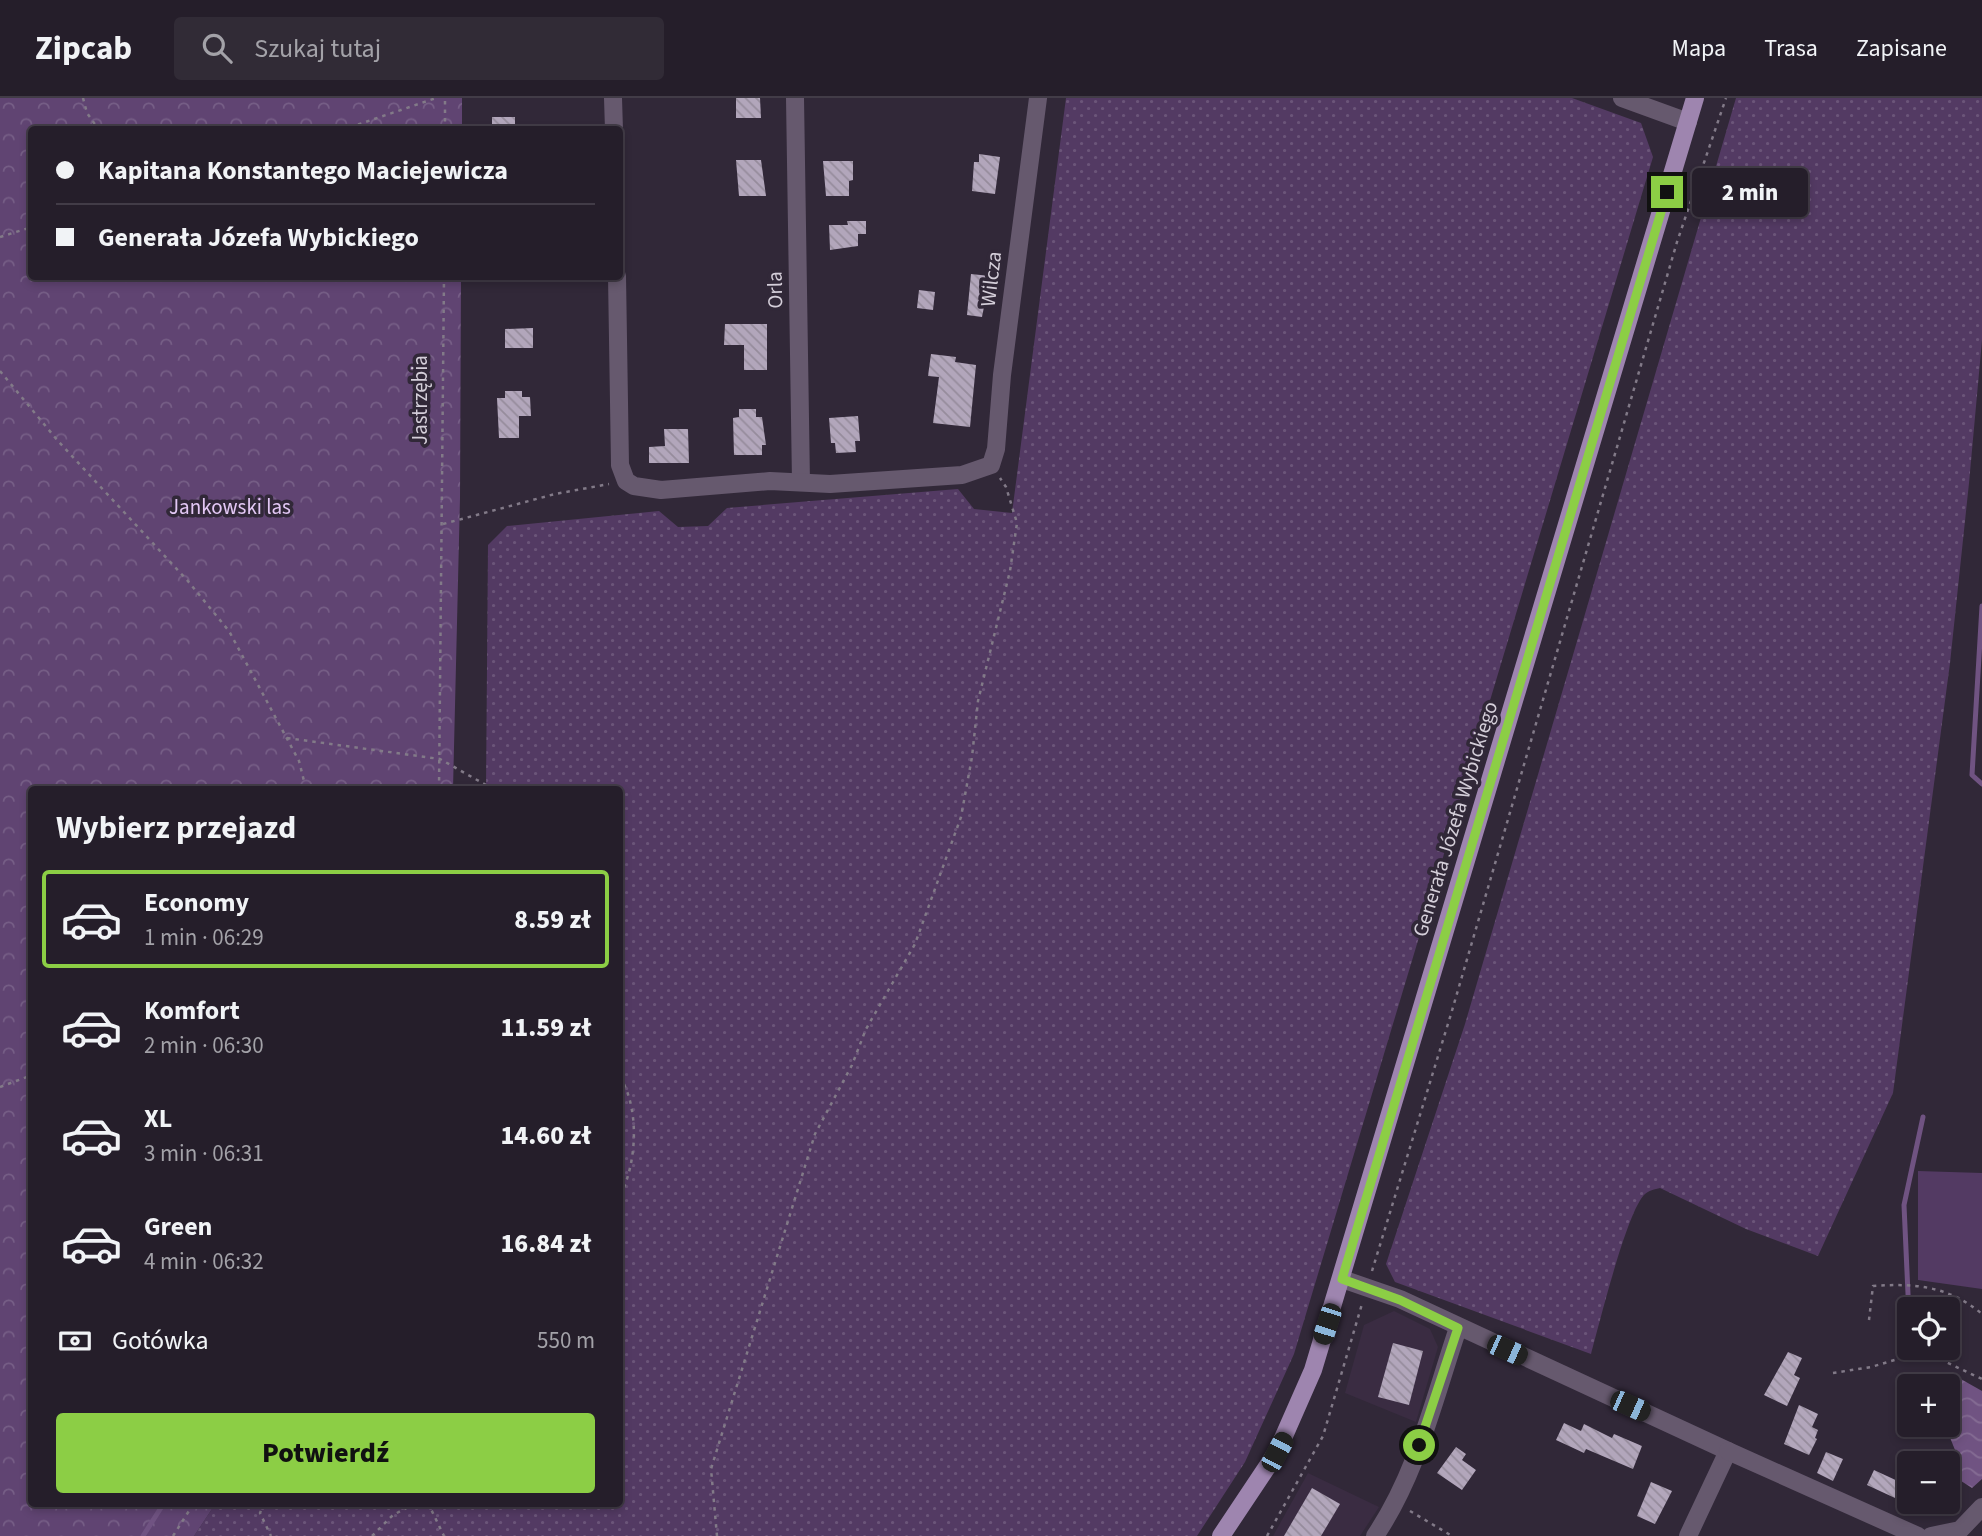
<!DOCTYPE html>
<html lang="pl">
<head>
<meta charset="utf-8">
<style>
  :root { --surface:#251e2a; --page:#312b36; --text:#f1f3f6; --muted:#a3a2a8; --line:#423c47; --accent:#8cce45 }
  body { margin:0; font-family:"Source Sans 3",sans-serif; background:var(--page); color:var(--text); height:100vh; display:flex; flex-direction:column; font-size:26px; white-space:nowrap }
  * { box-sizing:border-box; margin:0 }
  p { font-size:23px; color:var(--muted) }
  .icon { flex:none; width:38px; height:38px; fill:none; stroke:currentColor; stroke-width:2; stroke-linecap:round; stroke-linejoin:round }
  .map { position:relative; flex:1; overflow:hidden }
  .panel { position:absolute; left:28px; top:688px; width:595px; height:721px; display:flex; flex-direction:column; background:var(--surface); border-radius:7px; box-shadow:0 4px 10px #0003,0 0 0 2px var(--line) }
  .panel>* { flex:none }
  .top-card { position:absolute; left:28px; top:28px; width:595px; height:154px; border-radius:7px; box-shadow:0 4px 10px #0003,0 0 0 2px var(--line); display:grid; align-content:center; height:154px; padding:0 28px; background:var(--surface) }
  .fabs { position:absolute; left:1897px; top:1199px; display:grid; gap:14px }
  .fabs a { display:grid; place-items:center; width:63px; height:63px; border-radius:7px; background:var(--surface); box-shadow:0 4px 10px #0003,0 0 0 2px var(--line); font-size:35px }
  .end { position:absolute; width:32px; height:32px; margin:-16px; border:9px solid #8cce45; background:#111; box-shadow:0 0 0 4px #111 }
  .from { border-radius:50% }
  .bubble { position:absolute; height:49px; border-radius:7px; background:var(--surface); box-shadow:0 4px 10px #0003,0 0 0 2px var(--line); font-size:23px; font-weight:800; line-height:49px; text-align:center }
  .car { position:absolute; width:21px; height:42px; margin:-21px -10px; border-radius:9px; box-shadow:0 0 5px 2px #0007; background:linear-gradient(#222 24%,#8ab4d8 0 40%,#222 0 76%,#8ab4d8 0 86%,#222 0) }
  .top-card b { display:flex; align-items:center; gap:24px; height:66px; font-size:26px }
  .top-card b+b { border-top:2px solid var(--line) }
  .top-card i { width:18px; height:18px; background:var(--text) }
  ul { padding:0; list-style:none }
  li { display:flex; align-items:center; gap:21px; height:98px; margin:0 14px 10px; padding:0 14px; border:4px solid transparent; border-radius:7px }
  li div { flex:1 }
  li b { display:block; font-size:26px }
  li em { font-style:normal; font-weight:800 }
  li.selected { border-color:var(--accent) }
  li>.icon { width:63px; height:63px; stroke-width:1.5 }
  h2 { padding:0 28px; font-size:32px; line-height:84px }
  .pay { display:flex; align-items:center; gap:18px; height:77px; padding:0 28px; font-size:26px }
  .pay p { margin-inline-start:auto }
  .button { display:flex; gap:14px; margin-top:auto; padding:14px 28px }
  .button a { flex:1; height:80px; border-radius:7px; background:var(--accent); color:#111; font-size:28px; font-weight:800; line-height:80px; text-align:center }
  header { display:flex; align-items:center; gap:42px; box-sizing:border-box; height:98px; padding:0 35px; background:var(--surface); border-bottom:2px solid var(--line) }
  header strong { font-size:33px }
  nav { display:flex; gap:38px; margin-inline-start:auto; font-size:24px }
  .search { width:490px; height:63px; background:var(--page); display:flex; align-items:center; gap:18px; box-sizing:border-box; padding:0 24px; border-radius:7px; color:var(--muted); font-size:26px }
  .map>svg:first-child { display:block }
  .built { fill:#3a2c42 }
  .grass { fill:url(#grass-dots) }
  .forest { fill:url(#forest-crowns) }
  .garden { fill:#533a63 }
  .water { fill:url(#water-waves) }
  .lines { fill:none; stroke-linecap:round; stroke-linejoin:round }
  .stream { stroke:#705382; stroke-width:5 }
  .building { fill:url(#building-back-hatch) }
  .path { stroke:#827a88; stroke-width:2.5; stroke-dasharray:3.5 5; stroke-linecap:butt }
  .minor { stroke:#66596e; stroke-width:18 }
  .major { stroke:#9e85af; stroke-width:18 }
  .route { stroke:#8cce45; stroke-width:9 }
  .labels { text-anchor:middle; stroke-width:7; stroke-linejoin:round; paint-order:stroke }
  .street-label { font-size:21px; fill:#d4ced9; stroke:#312838 }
  .park-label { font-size:21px; fill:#e3c8f5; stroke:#312838 }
</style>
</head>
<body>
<header>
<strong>Zipcab</strong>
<div class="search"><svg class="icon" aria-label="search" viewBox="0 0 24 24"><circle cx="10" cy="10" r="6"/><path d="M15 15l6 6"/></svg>Szukaj tutaj</div>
<nav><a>Mapa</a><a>Trasa</a><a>Zapisane</a></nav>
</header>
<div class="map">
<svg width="1982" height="1438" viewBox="0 0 1982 1438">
  <defs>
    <pattern id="grass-dots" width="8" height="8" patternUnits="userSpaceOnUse" patternTransform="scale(1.75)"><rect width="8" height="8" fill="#533a63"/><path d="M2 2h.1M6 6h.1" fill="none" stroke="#6b5579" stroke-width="1.8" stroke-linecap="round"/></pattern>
    <pattern id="forest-crowns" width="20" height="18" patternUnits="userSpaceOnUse" patternTransform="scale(1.75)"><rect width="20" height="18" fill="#604472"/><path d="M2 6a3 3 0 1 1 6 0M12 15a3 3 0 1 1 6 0" fill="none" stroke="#765e86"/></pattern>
    <pattern id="water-waves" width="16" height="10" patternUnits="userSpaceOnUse" patternTransform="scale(1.75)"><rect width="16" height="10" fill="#705382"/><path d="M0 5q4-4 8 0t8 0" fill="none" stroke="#846b93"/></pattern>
    <pattern id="building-back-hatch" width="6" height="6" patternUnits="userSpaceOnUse" patternTransform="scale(1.75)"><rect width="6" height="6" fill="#b2a6bb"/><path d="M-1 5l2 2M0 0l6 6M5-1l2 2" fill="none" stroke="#968c9c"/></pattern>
  </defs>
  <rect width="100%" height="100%" fill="#312838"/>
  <g class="built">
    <path d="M1394,1213L1430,1231L1438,1249L1416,1324L1345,1295L1364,1227Z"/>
    <path d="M1308,1375L1379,1409L1360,1438H1273Z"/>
  </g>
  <g class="grass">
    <path d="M1066,0H1572L1641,25L1653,59L1294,1256L1245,1364L1197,1438H194L216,1405H620V691H486L488,447L507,428L659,413L678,429L708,428L727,410L958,391L974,411L1012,415Z"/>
    <path d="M1736,0H1982V242L1969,385L1950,565L1893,995L1818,1158L1746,1131L1660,1090C1655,1091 1648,1093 1645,1096C1627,1112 1599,1227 1591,1256L1395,1184L1386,1166L1465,926Z"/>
  </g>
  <path class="forest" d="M0,0H462V31L32,32V178L461,179L460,400L453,691H32V1405H216L194,1438H0Z"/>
  <path class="garden" d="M1918,1073L1982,1075V1191L1918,1182Z"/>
  <path class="water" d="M1947,1280H1959L1982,1293V1381L1972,1390L1958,1381L1959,1362L1945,1327L1948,1326V1288H1942Z"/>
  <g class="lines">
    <g class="stream">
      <path d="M1982,508L1972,677L1982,686"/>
      <path d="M1909,1218L1904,1107L1923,1019"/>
      <path d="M143,1438L164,1405"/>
    </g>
  </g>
  <g class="building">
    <path d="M736,0H760L761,20H736Z"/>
    <rect x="492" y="19" width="23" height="13"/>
    <path d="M979,56L1000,59L995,96L972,93L974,64H979Z"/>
    <path d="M736,62H761L766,98H739Z"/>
    <path d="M823,63H853V82L849,83V98H826Z"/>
    <path d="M847,123H866V136H858V148L830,152L829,127H848Z"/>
    <path d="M971,176L990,178L982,219L967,217Z"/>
    <path d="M919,192L935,194L933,212L917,210Z"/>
    <path d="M725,226H767V272H744V247H724Z"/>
    <path d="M533,230V250H505V231Z"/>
    <path d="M931,256L956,259L955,264L976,267L970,329L933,325L939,279L928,278Z"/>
    <path d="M505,293H522V299H530L531,318H519V340H499L497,300H505Z"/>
    <path d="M739,311H756V319H762L766,347H762V357H734L733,320L739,319Z"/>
    <path d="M858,318L860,343H855L856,354L836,355L835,345H831L829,320Z"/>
    <path d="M664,331H688L689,365H649V349L665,348Z"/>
    <path d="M1393,1245L1423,1253L1409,1307L1378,1299Z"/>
    <path d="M1788,1254L1802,1260L1794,1277L1800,1280L1787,1308L1764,1297Z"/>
    <path d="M1799,1307L1818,1316L1812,1329L1818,1332L1815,1340L1817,1341L1809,1357L1784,1346Z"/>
    <path d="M1564,1325L1581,1333L1584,1326L1612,1340L1614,1336L1642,1348L1633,1371L1586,1351L1584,1355L1556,1342Z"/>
    <path d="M1456,1349L1466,1356L1462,1362L1476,1372L1462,1392L1437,1375Z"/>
    <path d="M1826,1354L1843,1361L1833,1383L1817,1375Z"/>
    <path d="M1874,1372L1902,1385L1895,1400L1867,1387Z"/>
    <path d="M1651,1384L1672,1393L1655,1426L1637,1418Z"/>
    <path d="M1312,1390L1340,1406L1321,1438H1284Z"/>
  </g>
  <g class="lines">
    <g class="path">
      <path d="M83,0L87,15L99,32"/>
      <path d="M342,32L436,0"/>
      <path d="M445,32V0"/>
      <path d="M0,139L32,129"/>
      <path d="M0,273L58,343L187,482L229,533L299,663L306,691"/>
      <path d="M443,426L555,396L609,386"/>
      <path d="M287,640L440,661L493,691"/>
      <path d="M439,691L444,178"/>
      <path d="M620,979C640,1011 637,1065 620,1098"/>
      <path d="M0,989L32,977"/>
      <path d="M1372,1173L1451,916L1677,144L1726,0"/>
      <path d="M1869,1222L1873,1188C1915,1185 1949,1188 1982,1216"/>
      <path d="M1833,1275L1871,1269L1915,1256L1931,1257L1982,1281"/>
      <path d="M264,1405L260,1415L271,1438"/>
      <path d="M428,1405L444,1438"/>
      <path d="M1410,1413L1452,1438"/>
      <path d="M173,1438L194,1405"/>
      <path d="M372,1438L393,1417L416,1405"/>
      <path d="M717,1438L711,1371L815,1036L852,967L866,931L915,846L961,719L972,659L978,603L1010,473L1017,425L1006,389L1000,380"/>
      <path d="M1267,1438L1323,1338L1362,1206"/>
    </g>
    <g class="minor">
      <path d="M613,0L614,32"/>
      <path d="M795,0L801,384"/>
      <path d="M1622,0L1688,24"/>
      <path d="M617,178L620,367L626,383L634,388L661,392L770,383L830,386L962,377L991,367L996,351L1002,277L1038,0"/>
      <path d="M1342,1181L1400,1201L1728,1353L1688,1438"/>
      <path d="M1728,1353L1918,1438"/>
      <path d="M1375,1438C1417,1376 1434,1301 1458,1230"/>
      <path d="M1931,1438L1960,1432L1982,1409"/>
    </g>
    <path class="major" d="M1221,1438L1277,1354L1313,1272L1695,0"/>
  </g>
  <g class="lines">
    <path class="route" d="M1419,1347L1458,1230L1400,1202L1342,1181L1667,94"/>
  </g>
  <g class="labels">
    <g class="street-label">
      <text transform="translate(991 181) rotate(-83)" y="7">Wilcza</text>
      <text transform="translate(775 192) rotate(-91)" y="7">Orla</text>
      <text transform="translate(420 302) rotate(-90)" y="7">Jastrzębia</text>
      <text transform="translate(1455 721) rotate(-73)" y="7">Generała Józefa Wybickiego</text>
    </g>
    <g class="park-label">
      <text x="230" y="416">Jankowski las</text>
    </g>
  </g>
</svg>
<div class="fabs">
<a><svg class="icon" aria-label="locate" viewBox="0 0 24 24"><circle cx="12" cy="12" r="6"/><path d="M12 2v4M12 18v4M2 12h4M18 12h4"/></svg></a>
<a>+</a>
<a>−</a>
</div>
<i class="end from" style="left:1419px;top:1347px"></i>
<i class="end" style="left:1667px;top:94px"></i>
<div class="bubble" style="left:1692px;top:70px;width:116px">2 min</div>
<i class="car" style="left:1327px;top:1226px;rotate:198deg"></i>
<i class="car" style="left:1507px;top:1252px;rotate:114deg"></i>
<i class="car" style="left:1630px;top:1308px;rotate:114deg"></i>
<i class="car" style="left:1277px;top:1354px;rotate:28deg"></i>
<div class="top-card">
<b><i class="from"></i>Kapitana Konstantego Maciejewicza</b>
<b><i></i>Generała Józefa Wybickiego</b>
</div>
<section class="panel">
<h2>Wybierz przejazd</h2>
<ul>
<li class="selected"><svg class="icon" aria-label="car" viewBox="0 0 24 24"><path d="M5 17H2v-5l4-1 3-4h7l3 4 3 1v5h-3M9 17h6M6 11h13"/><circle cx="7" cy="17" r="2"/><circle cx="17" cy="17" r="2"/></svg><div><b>Economy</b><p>1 min · 06:29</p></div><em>8.59 zł</em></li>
<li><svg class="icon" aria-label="car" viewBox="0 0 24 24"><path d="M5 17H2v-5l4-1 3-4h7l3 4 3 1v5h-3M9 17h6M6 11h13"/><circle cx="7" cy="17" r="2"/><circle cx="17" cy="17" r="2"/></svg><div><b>Komfort</b><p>2 min · 06:30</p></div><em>11.59 zł</em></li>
<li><svg class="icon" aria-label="car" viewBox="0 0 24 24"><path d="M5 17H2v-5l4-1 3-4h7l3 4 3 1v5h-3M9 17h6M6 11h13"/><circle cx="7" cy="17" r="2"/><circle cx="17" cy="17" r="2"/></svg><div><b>XL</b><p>3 min · 06:31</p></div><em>14.60 zł</em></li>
<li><svg class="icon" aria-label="car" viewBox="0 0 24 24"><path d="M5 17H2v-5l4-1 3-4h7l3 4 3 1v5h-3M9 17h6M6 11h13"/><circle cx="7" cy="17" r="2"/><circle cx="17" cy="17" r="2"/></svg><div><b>Green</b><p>4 min · 06:32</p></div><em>16.84 zł</em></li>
</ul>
<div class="pay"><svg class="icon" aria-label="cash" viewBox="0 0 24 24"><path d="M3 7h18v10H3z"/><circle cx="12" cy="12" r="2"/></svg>Gotówka<p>550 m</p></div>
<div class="button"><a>Potwierdź</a></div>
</section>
</div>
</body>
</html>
